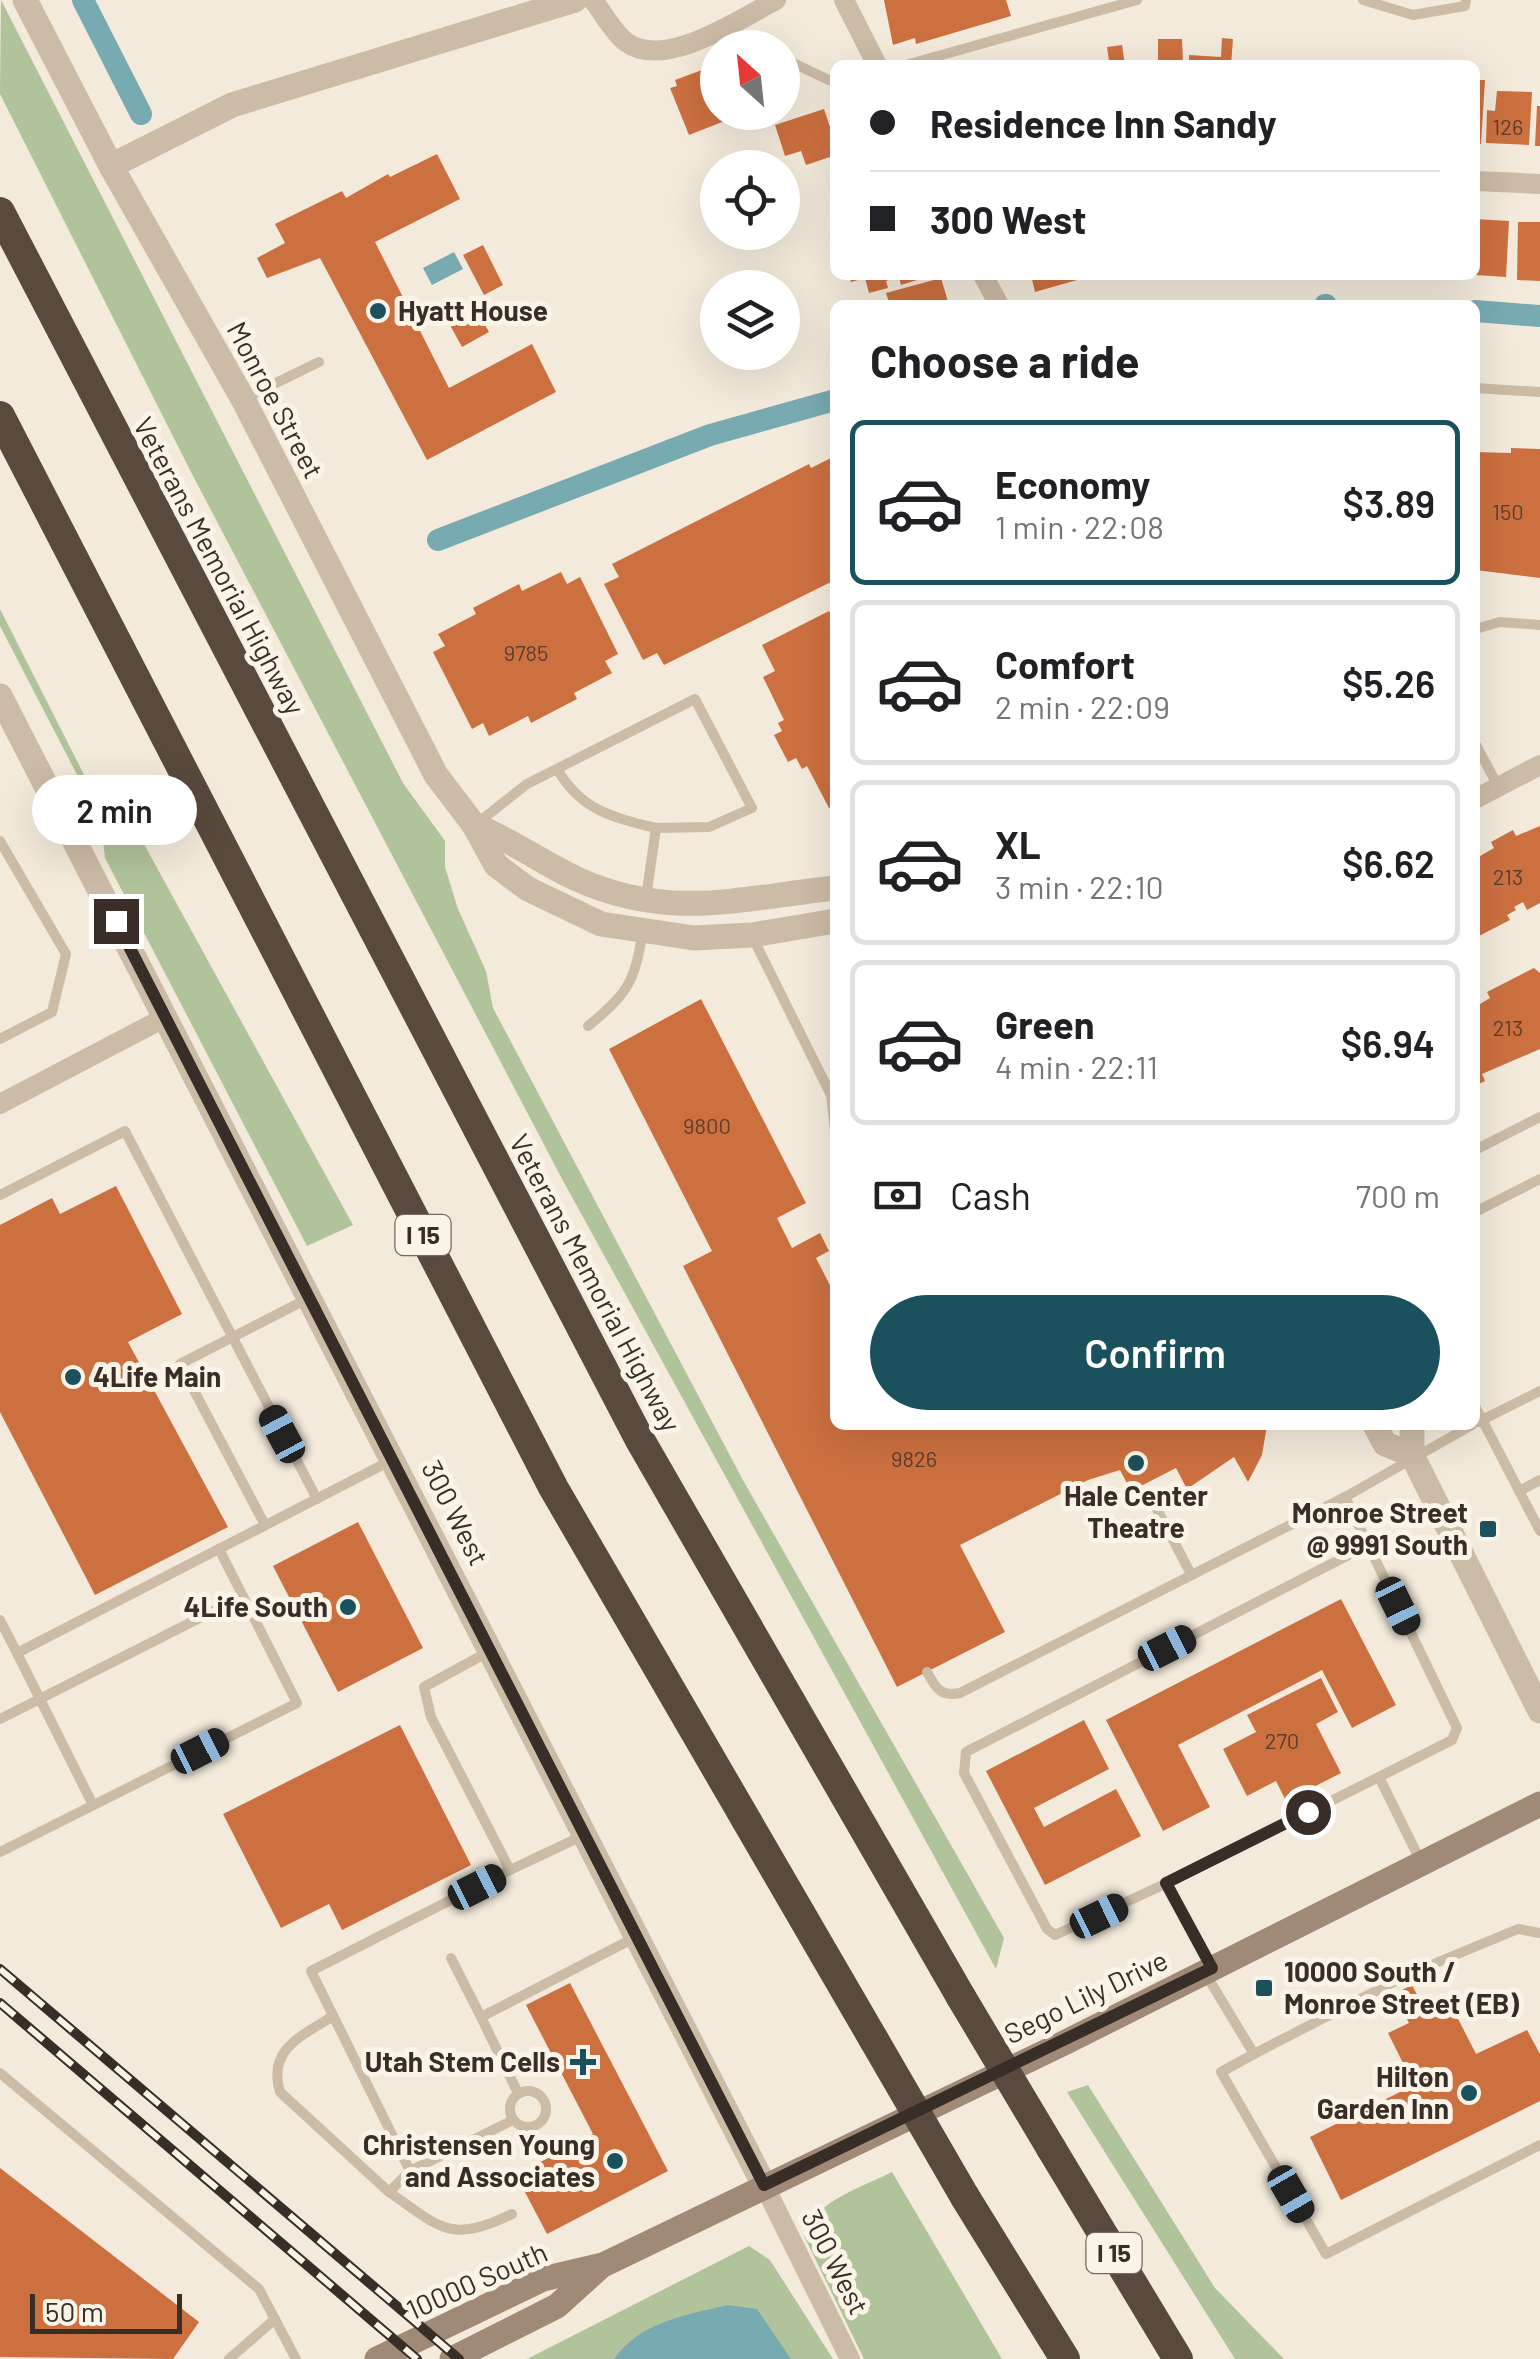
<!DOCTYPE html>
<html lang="en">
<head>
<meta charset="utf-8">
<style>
  :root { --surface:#fff; --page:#f6f6f6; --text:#202124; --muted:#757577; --line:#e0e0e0; --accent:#1b515c }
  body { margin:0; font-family:Barlow,sans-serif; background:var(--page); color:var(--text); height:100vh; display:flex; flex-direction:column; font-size:38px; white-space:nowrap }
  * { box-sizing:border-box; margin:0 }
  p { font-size:32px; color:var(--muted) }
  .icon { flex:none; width:55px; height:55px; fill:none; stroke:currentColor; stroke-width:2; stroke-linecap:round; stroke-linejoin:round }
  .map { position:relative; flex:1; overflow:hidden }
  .panel { position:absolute; left:830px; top:300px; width:650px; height:1130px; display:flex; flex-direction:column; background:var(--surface); border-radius:15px; box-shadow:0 10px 40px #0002 }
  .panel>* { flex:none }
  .guide { position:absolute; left:830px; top:60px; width:650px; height:220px; border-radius:15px; box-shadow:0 10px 40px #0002; display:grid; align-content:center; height:220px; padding:0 40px; background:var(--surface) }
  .needle { width:65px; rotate:333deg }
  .buttons { position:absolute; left:700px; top:30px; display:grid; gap:20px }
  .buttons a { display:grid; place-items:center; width:100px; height:100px; border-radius:50%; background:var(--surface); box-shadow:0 10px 40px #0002; font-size:50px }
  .scale { position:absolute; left:30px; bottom:25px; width:152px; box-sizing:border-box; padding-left:10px; border:5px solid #382e27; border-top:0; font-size:28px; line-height:35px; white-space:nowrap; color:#382e27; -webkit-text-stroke:8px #faf4e8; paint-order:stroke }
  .end { position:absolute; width:45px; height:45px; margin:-22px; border:12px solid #382e27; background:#fff; box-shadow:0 0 0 5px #fff }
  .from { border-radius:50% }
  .bubble { position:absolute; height:70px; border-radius:35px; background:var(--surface); box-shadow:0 10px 40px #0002; font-size:32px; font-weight:600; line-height:70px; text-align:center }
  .car { position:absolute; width:30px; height:60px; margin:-30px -15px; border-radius:12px; box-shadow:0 0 8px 2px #0007; background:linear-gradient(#222 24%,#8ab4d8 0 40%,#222 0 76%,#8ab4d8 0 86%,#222 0) }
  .guide b { display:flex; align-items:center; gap:35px; height:95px; font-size:38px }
  .guide b+b { border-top:2px solid var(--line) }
  .guide i { width:25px; height:25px; background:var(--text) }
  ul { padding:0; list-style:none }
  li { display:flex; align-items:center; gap:30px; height:165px; margin:0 20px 15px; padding:0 20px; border:5px solid var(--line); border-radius:15px }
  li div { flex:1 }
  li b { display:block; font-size:38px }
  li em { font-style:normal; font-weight:600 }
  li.on { border-color:var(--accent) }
  li>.icon { width:90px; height:90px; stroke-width:1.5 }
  h2 { padding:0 40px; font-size:45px; line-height:120px }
  .pay { display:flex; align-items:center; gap:25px; height:110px; padding:0 40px; font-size:38px }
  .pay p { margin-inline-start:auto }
  .primary-button { display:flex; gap:20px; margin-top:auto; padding:20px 40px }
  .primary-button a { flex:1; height:115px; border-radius:60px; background:var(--accent); color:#fff; font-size:40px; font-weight:600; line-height:115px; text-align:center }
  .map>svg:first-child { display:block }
  .green { fill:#b1c39a }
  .water { fill:#78aab2 }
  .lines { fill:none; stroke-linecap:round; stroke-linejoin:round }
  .canal { stroke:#78aab2; stroke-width:22 }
  .building { fill:#cc7040 }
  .service { stroke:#ccbba6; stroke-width:10 }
  .minor { stroke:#ccbba6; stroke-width:20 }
  .tertiary { stroke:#ccbba6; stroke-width:25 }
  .secondary { stroke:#a08a77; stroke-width:25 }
  .motorway { stroke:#59493e; stroke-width:30 }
  .rail-casing { stroke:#382e27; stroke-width:10 }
  .rail { stroke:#faf4e8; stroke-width:6; stroke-dasharray:19; stroke-linecap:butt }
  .motorway-bridge { stroke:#59493e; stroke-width:30 }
  .route { stroke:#382e27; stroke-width:12 }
  .poi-dot { fill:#1b515c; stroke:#faf4e8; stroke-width:4 }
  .labels { text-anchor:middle; stroke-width:10; stroke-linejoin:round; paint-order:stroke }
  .number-label { font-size:22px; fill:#5d3e2d }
  .shield { fill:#faf4e8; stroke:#726961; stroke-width:2.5 }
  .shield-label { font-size:25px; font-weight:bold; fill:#382e27 }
  .poi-label { font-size:28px; font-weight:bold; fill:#382e27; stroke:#faf4e8; text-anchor:end }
  .street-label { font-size:28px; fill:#382e27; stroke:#faf4e8 }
</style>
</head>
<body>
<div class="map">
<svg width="1540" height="2359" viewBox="0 0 1540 2359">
  <rect width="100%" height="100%" fill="#f3eadb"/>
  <g class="green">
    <path d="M1,0L403,783L445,841V867L458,909L486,971L493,1008L744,1482L1004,1938L996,1969L561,1177L192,474L0,94Z"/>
    <path d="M0,609L107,820L122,842L139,835L353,1225L307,1246L105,858L101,821L0,626Z"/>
    <path d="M1088,2085L1215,2288L1284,2359H1235L1067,2092Z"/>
    <path d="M892,2172L1002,2359H864L804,2236L810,2234C804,2206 869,2184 892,2172Z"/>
    <path d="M749,2246L770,2260L833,2359H527Z"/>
  </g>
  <g class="water">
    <path d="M454,252L463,269L432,285L423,268Z"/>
    <path d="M728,2305L757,2309L791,2359H614C640,2322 685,2315 728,2305Z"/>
  </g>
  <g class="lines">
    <g class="canal">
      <path d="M83,0L141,114"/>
      <path d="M1325,305H1326"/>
      <path d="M1475,311L1540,316"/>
      <path d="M438,540L710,435L835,400"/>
    </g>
  </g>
  <g class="building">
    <path d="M884,0H1006L1011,16L916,44L915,38L893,45Z"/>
    <path d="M1222,38L1233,39L1231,65H1189V55L1221,57Z"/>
    <path d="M1158,39H1182L1183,62H1158Z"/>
    <path d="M1122,45L1125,65H1100L1109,61L1107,47Z"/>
    <path d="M718,64V112L745,113L689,135L670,88L677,86L675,80Z"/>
    <path d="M1475,80H1485L1481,144H1475Z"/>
    <path d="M1497,91L1532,92L1529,145L1486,143L1487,110L1495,111Z"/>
    <path d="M1537,106H1540V146H1535Z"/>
    <path d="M824,109L831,130L835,129V172L830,157L806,165L801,151L785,156L775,125Z"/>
    <path d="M437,154L460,199L375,242L449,388L532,344L556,392L427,460L320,258L267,278L257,258L285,243L275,224L342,191L346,198L388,174L390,177Z"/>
    <path d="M1475,219L1509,221L1506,277L1475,275Z"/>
    <path d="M1518,222H1540V281L1517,280Z"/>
    <path d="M483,245L503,285L484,295L463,255Z"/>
    <path d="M849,275H930V276L901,285L899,277L886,281L888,288L869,293L865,278L851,282Z"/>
    <path d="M1031,275H1091V276L1035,292Z"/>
    <path d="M941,278L949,305H890L886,293Z"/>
    <path d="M477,311L489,332L462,347L450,325Z"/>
    <path d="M1511,448L1540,449V578L1475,570V452L1511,453Z"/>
    <path d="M835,456V580L664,665L657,653L643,660L604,584L619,577L612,564L809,464L811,468Z"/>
    <path d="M561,572L567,584L580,577L618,654L605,661L612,673L574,693L577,699L531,723L528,716L489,736L483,723L472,729L433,652L445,646L438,634L476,614L473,608L519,584L522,591Z"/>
    <path d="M829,611L835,623V805L829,808L807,766L802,769L796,758L788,762L774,735L782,731L778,723L784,720L763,677L775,671L762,645Z"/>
    <path d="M1540,826V903L1527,910L1523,902L1514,907L1516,910L1507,915L1510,920L1475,938V859L1494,848L1491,842L1513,830L1516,836Z"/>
    <path d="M1534,968L1540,973V1049L1482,1074L1485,1081L1475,1086V1007L1490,998L1487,992Z"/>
    <path d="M701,999L806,1203L777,1218L792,1248L820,1233L829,1251L816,1258L835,1295V1425H1267L1262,1455L1248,1482L1234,1457L1187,1489L1176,1468L1131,1491L1120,1470L1088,1480L960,1545L1005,1632L897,1687L683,1266L712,1251L609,1049Z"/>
    <path d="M116,1186L182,1314L128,1342L228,1527L95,1595L0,1412V1225L52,1198L60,1214Z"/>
    <path d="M358,1522L423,1648L338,1692L273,1566Z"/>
    <path d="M1341,1599L1396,1705L1352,1728L1322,1670L1178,1745L1210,1807L1163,1831L1106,1720Z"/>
    <path d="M1321,1678L1338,1712L1316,1724L1341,1773L1286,1801L1276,1781L1247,1796L1223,1749L1256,1732L1247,1715Z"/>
    <path d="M1084,1720L1109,1769L1034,1808L1044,1827L1116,1789L1141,1836L1045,1885L986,1771Z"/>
    <path d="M400,1725L471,1865L342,1930L329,1904L281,1928L223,1814Z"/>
    <path d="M570,1983L668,2171L547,2234L516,2175L593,2134L526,2005Z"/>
    <path d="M1412,1985L1427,2014L1450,2003L1476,2054L1527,2030L1540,2054V2101L1341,2200L1310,2137L1414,2085L1388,2033L1409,2023L1394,1994Z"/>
    <path d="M0,2168L199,2322L173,2359L0,2357Z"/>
  </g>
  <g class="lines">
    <g class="service">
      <path d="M1363,0L1413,15L1465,6L1466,0"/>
      <path d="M793,63L835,83"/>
      <path d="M906,65L1137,0"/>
      <path d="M1475,388L1540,392"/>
      <path d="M243,399L319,362"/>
      <path d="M1475,629L1500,622L1540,625"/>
      <path d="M1475,743L1498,786"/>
      <path d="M557,769C581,810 611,817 656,828"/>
      <path d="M475,825L527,784L695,699L752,808L709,827L656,828L646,898"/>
      <path d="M0,841L66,954L52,1012L0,1039"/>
      <path d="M752,936L831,1095L835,1130"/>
      <path d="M588,1026C625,996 636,982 642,934"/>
      <path d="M1475,1150L1540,1117"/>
      <path d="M0,1195L125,1131L317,1499"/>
      <path d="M1475,1212L1540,1179"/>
      <path d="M1475,1406L1540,1531"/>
      <path d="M1478,1422L1540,1391"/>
      <path d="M1519,1491L1540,1480"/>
      <path d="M1345,1497L1457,1728L1452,1740L1379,1777"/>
      <path d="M1152,1500L1191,1574"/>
      <path d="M265,1525L180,1364L309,1298"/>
      <path d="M0,1620L17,1653L392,1460"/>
      <path d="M490,1651L424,1687L431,1717L510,1870L311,1971L410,2171L513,2120"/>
      <path d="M17,1653L93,1805"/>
      <path d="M927,1672C936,1688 940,1697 960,1693L1345,1497L1472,1425"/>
      <path d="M0,1719L243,1596"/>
      <path d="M0,1852L297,1703L219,1549"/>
      <path d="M510,1870L582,1836"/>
      <path d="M1167,1883L1055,1935L1047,1929L964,1773L966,1752L1368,1545"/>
      <path d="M451,1958L481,2017"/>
      <path d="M1212,1967L1167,1883L1379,1777L1421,1862"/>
      <path d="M1205,1973L1254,2054L1221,2072L1326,2254L1540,2145"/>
      <path d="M333,2016C302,2036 267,2049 280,2092L389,2192L410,2171"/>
      <path d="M1254,2054L1407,1975L1518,1929L1540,1933"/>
      <path d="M0,2073L259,2289L296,2359"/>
      <circle cx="528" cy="2109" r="18"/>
      <path d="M518,2093L481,2017L636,1937"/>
      <path d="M389,2192C441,2228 450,2244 512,2214"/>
      <path d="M229,2359L275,2319"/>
    </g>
    <g class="minor">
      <path d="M593,0C603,13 613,32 626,42C664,71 740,19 776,0"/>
      <path d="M844,0L877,65"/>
      <path d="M1475,181L1540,184"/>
      <path d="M983,275L999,305"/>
      <path d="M1475,799L1540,765"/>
      <path d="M0,1104L166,1017"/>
      <path d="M764,2185L850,2359"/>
    </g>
    <g class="tertiary">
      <path d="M25,0L111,166L243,399L436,775L474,825L496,865L528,889L601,924L694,938L752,935L835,921"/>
      <path d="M111,166L232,105L575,0"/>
      <path d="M0,696L764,2185"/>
      <path d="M474,825C514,841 540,862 577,879C669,921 741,898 835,888"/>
      <path d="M1375,1425L1385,1444L1412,1455"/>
      <path d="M1412,1425V1455L1540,1711"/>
    </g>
    <g class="secondary">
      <path d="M377,2359L543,2279L603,2265L1064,2043L1540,1804"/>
      <path d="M452,2359L557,2306L599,2268"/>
    </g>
    <g class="motorway">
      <path d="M0,212L640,1440L961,1997"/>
      <path d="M0,416L553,1487L874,2040"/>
      <path d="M1051,2148L1178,2359"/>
      <path d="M965,2197L1065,2359"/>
    </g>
    <defs>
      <g id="rail">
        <path d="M0,1969L459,2359"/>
        <path d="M0,2003L417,2359"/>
      </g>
    </defs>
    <use href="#rail" class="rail-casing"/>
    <use href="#rail" class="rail"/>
    <g class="motorway-bridge">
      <path d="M961,1997L1051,2148"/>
      <path d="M874,2040L965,2197"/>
    </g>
  </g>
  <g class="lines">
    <path class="route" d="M116,921L764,2185L1212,1968L1166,1883L1308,1812"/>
  </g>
  <g class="poi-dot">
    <circle cx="378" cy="311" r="10"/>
    <circle cx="73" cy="1377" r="10"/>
    <circle cx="1136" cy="1463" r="10"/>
    <rect x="1478" y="1519" width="20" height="20" rx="5"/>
    <circle cx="348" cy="1607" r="10"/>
    <rect x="1254" y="1978" width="20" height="20" rx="5"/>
    <path d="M578 2047h10v10h10v10h-10v10h-10v-10h-10v-10h10z"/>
    <circle cx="1469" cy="2093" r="10"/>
    <circle cx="615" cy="2161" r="10"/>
  </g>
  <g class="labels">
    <g class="number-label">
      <text x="1508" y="135">126</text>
      <text x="1508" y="520">150</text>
      <text x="526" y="661">9785</text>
      <text x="1508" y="885">213</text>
      <text x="1508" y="1036">213</text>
      <text x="707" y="1134">9800</text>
      <text x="914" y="1467">9826</text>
      <text x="1282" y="1749">270</text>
    </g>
    <g class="shield">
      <rect x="395.5" y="1215" width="55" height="40" rx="8"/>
      <rect x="1086.5" y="2233" width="55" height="40" rx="8"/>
    </g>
    <g class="shield-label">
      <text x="423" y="1244">I 15</text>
      <text x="1114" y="2262">I 15</text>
    </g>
    <g class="poi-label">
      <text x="398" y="321" text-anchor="start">Hyatt House</text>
      <text x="93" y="1387" text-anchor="start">4Life Main</text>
      <text x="1136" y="1506" text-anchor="middle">Hale Center<tspan x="1136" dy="32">Theatre</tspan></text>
      <text x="1468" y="1523">Monroe Street<tspan x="1468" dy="32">@ 9991 South</tspan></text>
      <text x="328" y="1617">4Life South</text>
      <text x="1284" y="1982" text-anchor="start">10000 South /<tspan x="1284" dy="32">Monroe Street (EB)</tspan></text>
      <text x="560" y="2072">Utah Stem Cells</text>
      <text x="1449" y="2087">Hilton<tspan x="1449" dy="32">Garden Inn</tspan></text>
      <text x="595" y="2155">Christensen Young<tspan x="595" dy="32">and Associates</tspan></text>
    </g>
    <g class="street-label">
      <text transform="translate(275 400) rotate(62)" y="10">Monroe Street</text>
      <text transform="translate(219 566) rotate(62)" y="10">Veterans Memorial Highway</text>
      <text transform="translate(595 1283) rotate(62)" y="10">Veterans Memorial Highway</text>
      <text transform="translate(455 1513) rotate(63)" y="10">300 West</text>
      <text transform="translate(1086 1997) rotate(-26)" y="10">Sego Lily Drive</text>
      <text transform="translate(835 2262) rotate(63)" y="10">300 West</text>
      <text transform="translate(477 2281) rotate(-24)" y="10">10000 South</text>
    </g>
  </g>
</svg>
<div class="buttons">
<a><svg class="needle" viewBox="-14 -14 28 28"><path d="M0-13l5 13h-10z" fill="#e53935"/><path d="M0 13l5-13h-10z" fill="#757577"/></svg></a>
<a><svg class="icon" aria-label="locate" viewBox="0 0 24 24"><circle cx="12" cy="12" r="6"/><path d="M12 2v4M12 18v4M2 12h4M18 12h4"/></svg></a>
<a><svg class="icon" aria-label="layers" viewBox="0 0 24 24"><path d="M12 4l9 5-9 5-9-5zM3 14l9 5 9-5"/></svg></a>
</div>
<div class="scale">50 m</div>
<i class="end from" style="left:1308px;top:1812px"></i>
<i class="end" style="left:116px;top:921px"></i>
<div class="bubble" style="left:32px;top:775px;width:165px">2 min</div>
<i class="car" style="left:282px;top:1434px;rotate:332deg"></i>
<i class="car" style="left:1398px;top:1606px;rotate:154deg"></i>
<i class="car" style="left:1167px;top:1648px;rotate:63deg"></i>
<i class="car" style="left:200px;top:1751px;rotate:63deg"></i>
<i class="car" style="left:477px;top:1887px;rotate:63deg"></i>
<i class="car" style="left:1099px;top:1916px;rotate:64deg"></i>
<i class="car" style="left:1291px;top:2194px;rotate:150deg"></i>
<div class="guide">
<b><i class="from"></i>Residence Inn Sandy</b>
<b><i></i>300 West</b>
</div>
<section class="panel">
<h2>Choose a ride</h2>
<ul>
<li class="on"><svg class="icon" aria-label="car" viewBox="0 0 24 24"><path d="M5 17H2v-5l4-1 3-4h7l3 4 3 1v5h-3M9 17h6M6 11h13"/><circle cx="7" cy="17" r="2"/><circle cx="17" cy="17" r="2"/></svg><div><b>Economy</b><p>1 min · 22:08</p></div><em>$3.89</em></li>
<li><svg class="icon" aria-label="car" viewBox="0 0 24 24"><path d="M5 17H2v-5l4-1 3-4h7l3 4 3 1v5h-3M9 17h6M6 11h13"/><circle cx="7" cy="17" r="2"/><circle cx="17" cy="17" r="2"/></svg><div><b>Comfort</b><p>2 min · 22:09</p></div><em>$5.26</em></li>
<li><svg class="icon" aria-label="car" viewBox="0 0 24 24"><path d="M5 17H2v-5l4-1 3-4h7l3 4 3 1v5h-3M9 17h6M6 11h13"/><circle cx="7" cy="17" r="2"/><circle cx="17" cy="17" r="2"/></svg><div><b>XL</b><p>3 min · 22:10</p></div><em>$6.62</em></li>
<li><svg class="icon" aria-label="car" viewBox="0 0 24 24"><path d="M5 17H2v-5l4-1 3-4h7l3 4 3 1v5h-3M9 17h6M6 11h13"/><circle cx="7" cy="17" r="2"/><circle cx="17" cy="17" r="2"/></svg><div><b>Green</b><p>4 min · 22:11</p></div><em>$6.94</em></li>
</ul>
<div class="pay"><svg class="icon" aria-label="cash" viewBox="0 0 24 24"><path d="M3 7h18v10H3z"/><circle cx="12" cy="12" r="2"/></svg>Cash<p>700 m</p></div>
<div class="primary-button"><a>Confirm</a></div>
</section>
</div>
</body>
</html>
